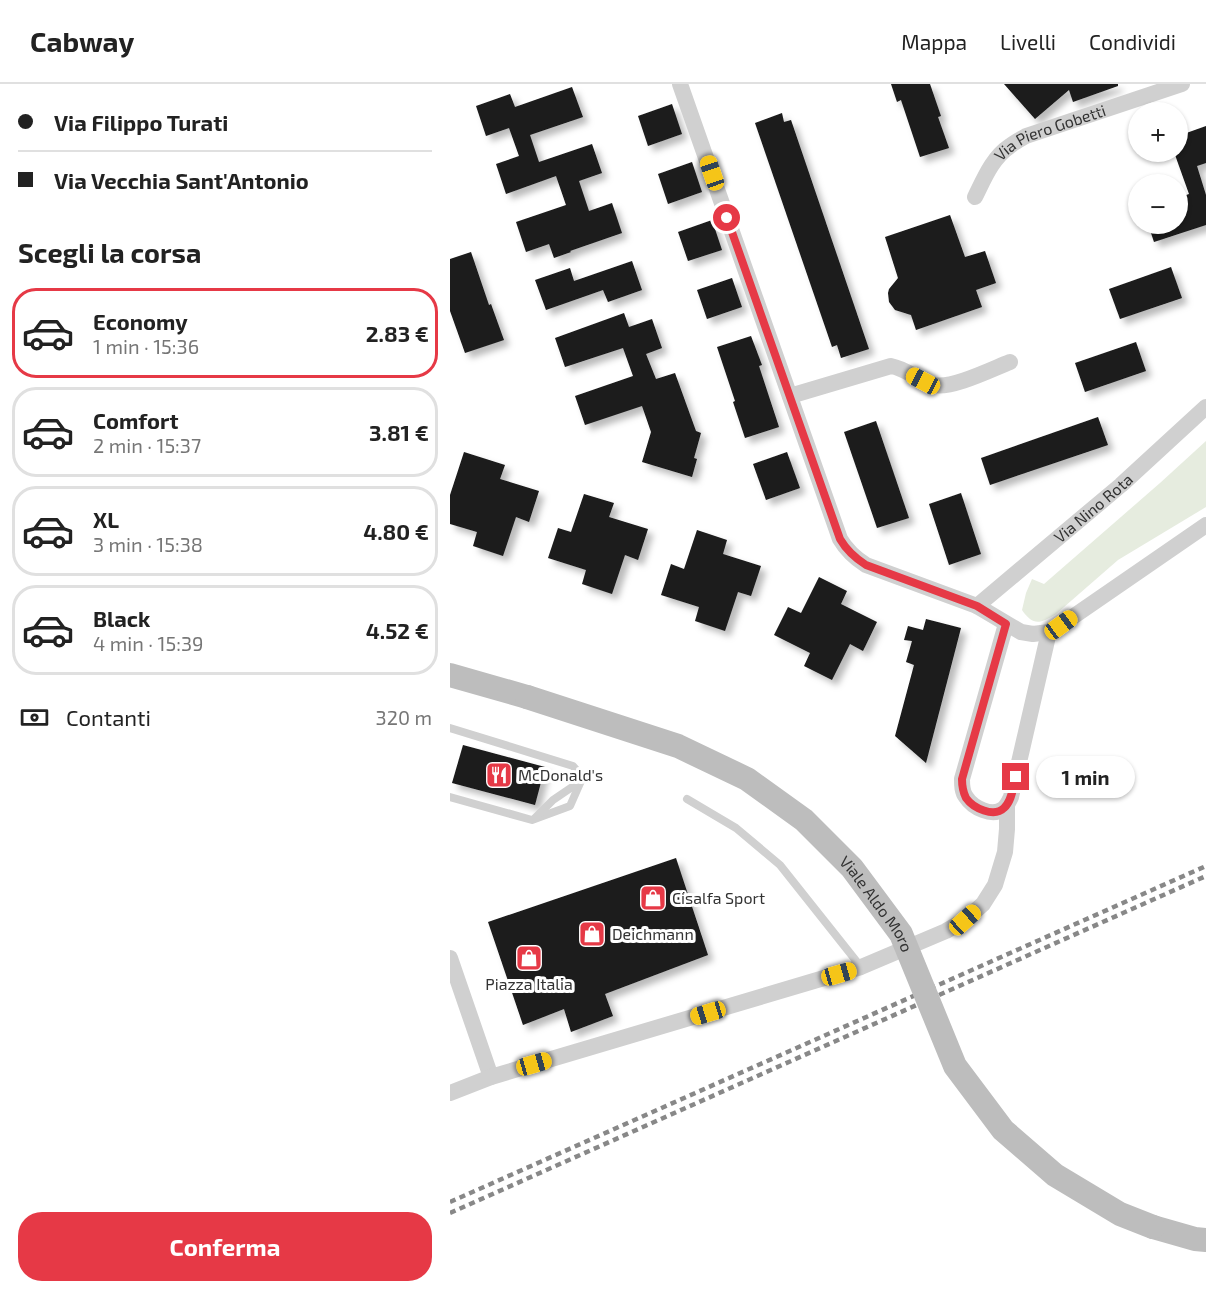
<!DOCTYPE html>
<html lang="it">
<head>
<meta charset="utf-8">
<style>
  :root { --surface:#fff; --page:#f6f6f6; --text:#222; --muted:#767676; --line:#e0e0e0; --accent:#e63946 }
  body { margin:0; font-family:"Exo 2",sans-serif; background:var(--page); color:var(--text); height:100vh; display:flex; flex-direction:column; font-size:22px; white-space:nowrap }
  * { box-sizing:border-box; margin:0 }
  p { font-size:20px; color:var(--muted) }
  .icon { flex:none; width:33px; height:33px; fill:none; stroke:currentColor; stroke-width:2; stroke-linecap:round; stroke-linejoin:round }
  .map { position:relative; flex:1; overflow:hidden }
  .details { display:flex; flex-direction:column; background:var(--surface); width:450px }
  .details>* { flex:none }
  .hud { display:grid; align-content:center; height:132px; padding:0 18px; background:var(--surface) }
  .fabs { position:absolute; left:678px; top:18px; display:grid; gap:12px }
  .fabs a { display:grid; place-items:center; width:60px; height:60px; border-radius:50%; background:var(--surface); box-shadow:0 2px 4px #0004; font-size:30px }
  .end { position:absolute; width:27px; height:27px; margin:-14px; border:8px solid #e63946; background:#fff; box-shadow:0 0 0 3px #fff }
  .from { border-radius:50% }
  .bubble { position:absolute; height:42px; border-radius:21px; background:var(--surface); box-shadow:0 2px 4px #0004; font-size:20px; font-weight:700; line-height:42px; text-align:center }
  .car { position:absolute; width:18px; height:36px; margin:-18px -9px; border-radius:8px; box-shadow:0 0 4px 2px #0007; background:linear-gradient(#f5c518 24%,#345 0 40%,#f5c518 0 76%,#345 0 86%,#f5c518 0) }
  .hud b { display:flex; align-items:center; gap:21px; height:57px; font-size:22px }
  .hud b+b { border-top:2px solid var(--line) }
  .hud i { width:15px; height:15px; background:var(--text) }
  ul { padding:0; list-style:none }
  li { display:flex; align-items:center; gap:18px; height:90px; margin:0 12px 9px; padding:0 6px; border:3px solid var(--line); border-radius:24px }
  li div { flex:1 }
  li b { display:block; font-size:22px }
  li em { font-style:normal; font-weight:700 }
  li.active { border-color:var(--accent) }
  li>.icon { width:54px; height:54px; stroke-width:1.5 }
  h2 { padding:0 18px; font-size:27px; line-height:72px }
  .pay { display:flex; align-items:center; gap:15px; height:66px; padding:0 18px; font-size:22px }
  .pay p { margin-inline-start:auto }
  .action { display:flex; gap:12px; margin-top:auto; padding:12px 18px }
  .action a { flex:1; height:69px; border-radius:24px; background:var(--accent); color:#fff; font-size:24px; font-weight:700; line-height:69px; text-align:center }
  header { display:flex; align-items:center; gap:36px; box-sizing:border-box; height:84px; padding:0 30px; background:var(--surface); border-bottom:2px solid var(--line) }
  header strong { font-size:28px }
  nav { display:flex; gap:33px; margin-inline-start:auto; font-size:21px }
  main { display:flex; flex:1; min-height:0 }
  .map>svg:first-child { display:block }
  .green { fill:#e6ecdf }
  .building { fill:#1a1a1a; filter:url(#shadow) }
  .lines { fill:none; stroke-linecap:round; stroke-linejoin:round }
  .service { stroke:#d0d0d0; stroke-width:8 }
  .minor { stroke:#d0d0d0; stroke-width:16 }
  .secondary { stroke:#bdbdbd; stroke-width:24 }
  .rail { stroke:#888; stroke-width:4.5; stroke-dasharray:6 4.5; stroke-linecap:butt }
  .secondary-bridge { stroke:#bdbdbd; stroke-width:24 }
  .route { stroke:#e63946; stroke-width:8 }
  .labels { text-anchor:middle; stroke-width:6; stroke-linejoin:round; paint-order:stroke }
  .street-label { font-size:16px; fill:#333; stroke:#fff }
  .poi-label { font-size:16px; fill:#333; stroke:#fff; text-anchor:start }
</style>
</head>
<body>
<header>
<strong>Cabway</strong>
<nav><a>Mappa</a><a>Livelli</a><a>Condividi</a></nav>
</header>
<main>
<section class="details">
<div class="hud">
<b><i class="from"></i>Via Filippo Turati</b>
<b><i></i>Via Vecchia Sant'Antonio</b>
</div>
<h2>Scegli la corsa</h2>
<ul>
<li class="active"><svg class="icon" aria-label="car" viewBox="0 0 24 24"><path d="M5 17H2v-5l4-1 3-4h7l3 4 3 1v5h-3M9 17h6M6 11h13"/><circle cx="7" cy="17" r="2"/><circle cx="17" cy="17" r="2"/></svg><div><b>Economy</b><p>1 min · 15:36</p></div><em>2.83 €</em></li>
<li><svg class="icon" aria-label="car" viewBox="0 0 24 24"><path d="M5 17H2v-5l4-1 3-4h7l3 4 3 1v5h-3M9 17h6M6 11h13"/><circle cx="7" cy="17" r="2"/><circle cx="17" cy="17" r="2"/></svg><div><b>Comfort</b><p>2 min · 15:37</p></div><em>3.81 €</em></li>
<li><svg class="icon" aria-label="car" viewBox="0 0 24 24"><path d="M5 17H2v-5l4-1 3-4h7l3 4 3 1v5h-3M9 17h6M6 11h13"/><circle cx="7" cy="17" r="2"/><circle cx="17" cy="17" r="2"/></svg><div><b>XL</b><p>3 min · 15:38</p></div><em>4.80 €</em></li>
<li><svg class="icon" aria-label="car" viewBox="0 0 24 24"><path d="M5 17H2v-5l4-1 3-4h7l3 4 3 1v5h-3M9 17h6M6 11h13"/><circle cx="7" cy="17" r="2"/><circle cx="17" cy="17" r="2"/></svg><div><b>Black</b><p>4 min · 15:39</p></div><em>4.52 €</em></li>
</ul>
<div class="pay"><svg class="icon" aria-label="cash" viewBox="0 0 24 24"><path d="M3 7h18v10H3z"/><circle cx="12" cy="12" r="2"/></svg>Contanti<p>320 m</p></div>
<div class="action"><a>Conferma</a></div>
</section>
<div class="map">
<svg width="756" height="1209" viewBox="0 0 756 1209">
  <defs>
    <filter id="shadow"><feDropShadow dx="5.5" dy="5.5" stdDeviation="3" flood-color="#0004"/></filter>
  </defs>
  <rect width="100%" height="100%" fill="#fff"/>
  <path class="green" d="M756,357V423L668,476L606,530C590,540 583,542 572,526L576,509L582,495L594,500L710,399Z"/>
  <g class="building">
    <path d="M441,0H480L491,32L488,33L499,64L470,73L451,16L447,18Z"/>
    <path d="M554,0H668V2L623,18L619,6L585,35Z"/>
    <path d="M122,3L133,33L80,51L89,78L142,60L152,89L129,97L139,127L162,119L172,149L120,167L121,168L104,174L99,160L76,168L66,138L116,121L106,92L56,110L46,80L69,72L59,44L36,52L26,22L60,10L65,23Z"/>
    <path d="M222,20L232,50L198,62L188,32Z"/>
    <path d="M332,29L334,38L341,36L419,265L391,274L387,261L382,263L305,39Z"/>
    <path d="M756,42V79L747,82L756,111V141L704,158L698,140H728V114L739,110L724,68H728V52Z"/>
    <path d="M242,78L252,108L218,120L208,90Z"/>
    <path d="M500,131L515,173L535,167L546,199L526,206L532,223L466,246L461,231L445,226L439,218L438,209L439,205L448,194L435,153Z"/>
    <path d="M262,136L272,166L238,177L228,148Z"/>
    <path d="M21,168L39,221L41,220L54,256L15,269L0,227V175Z"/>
    <path d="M182,177L192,206L158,218L153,206L96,226L85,196L120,184L124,197Z"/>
    <path d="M721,183L732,214L670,235L659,205Z"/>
    <path d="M282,194L292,223L257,235L247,206Z"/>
    <path d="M174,229L179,243L202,235L212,264L196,270L206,295L225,289L246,347L251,349L244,374L247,375L242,393L192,378L201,348L192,322L135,341L125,312L183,292L173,264L115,283L105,254Z"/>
    <path d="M301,252L312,281L309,282L329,343L295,354L283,318L285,317L267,263Z"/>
    <path d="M686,258L696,287L635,308L625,279Z"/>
    <path d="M648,333L658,361L540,401L531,374Z"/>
    <path d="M426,337L459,434L427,444L394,348Z"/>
    <path d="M14,368L55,381L50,395L89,407L79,438L66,433L53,472L23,462L27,448L0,440V411Z"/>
    <path d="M337,368L350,404L316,416L303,380Z"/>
    <path d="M511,409L531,470L499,481L479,420Z"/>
    <path d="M134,410L164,419L159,433L198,445L188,476L175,471L162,510L132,500L136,486L98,474L108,444L121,448Z"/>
    <path d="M247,446L277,456L273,470L311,482L301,512L288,508L275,547L245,537L249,523L211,511L221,480L234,485Z"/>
    <path d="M369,493L397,507L391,520L427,538L413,567L400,560L382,596L354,582L360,569L324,551L338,523L351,529Z"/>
    <path d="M476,535L511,544L476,679L445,652L464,581L456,578L462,557L454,556L458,542L473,546Z"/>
    <path d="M13,661L95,683L85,721L2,699Z"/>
    <path d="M226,774L258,871L155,910L163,932L121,948L114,925L73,941L38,838Z"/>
  </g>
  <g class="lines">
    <g class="service">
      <path d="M0,644L123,682L129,689L131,697L120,722L82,736L0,713"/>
      <path d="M237,715L286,744L330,781L411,883"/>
      <path d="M85,734L103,716L131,697"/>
    </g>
    <g class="minor">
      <path d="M230,0L390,455C397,467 405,474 416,481L527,522L571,548L583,550L599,548L611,541L756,441"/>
      <path id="s1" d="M525,113C534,95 542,74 560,62C565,58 571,55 576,52L732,0"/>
      <path d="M340,312L441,282C457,285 469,297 484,301C502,305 542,285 560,278"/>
      <path id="s2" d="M527,522L671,401L756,323"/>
      <path d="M556,540L512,695C512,701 512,708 516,713C523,724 542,733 553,725C557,722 559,717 561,713L599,548"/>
      <path d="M0,874L41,993"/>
      <path d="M0,1009L41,993L411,883L496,847L515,836L533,820L545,801L555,768L557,745V722"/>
    </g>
    <g class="secondary">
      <path d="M0,591L77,613"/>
      <path d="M703,1143L745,1155L756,1156"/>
    </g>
    <g class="rail">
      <path d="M0,1118L756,782"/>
      <path d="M0,1129L756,792"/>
    </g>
    <path class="secondary-bridge" id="s3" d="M77,613L228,662L297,695L354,736L402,784L451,850L505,982L553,1046L605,1091L670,1130L703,1143"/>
  </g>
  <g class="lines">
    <path class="route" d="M277,134L390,455C397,467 405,474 416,481L527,522L556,540L512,695C512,701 513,708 516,714C523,724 544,734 554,724C562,717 563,703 566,693"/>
  </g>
  <defs>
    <symbol id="restaurant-square" viewBox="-11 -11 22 22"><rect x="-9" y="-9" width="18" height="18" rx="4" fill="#e63946" stroke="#fff"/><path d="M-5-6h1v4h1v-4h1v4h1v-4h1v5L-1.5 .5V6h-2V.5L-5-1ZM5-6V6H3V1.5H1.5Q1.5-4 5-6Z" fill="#fff"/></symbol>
    <symbol id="shop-square" viewBox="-11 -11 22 22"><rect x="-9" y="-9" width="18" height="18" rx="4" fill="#e63946" stroke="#fff"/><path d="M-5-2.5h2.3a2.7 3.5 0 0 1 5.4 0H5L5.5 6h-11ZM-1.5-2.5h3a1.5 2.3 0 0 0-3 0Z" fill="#fff"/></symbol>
  </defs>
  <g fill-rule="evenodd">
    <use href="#restaurant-square" x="34" y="676" width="30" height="30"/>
    <use href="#shop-square" x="188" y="799" width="30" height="30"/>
    <use href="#shop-square" x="127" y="835" width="30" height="30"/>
    <use href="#shop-square" x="64" y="859" width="30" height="30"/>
  </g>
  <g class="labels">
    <g class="street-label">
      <text dy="6" stroke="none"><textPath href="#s1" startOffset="105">Via Piero Gobetti</textPath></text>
      <text dy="6" stroke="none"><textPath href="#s2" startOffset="152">Via Nino Rota</textPath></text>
      <text dy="6" stroke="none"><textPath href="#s3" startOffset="417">Viale Aldo Moro</textPath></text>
    </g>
    <g class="poi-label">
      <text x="68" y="697">McDonald's</text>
      <text x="222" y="820">Cisalfa Sport</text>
      <text x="162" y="856">Deichmann</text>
      <text x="79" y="906" text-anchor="middle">Piazza Italia</text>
    </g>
  </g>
</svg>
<div class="fabs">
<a>+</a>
<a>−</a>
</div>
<i class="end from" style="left:277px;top:134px"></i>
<i class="end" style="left:566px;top:693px"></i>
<div class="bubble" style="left:586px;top:672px;width:99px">1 min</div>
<i class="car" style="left:262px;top:89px;rotate:341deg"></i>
<i class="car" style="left:473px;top:297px;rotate:298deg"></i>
<i class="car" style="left:611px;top:541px;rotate:54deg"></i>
<i class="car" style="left:515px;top:836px;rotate:48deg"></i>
<i class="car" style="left:389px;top:890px;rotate:74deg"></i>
<i class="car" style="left:258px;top:929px;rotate:253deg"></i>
<i class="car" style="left:84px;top:980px;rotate:74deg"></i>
</div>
</main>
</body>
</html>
